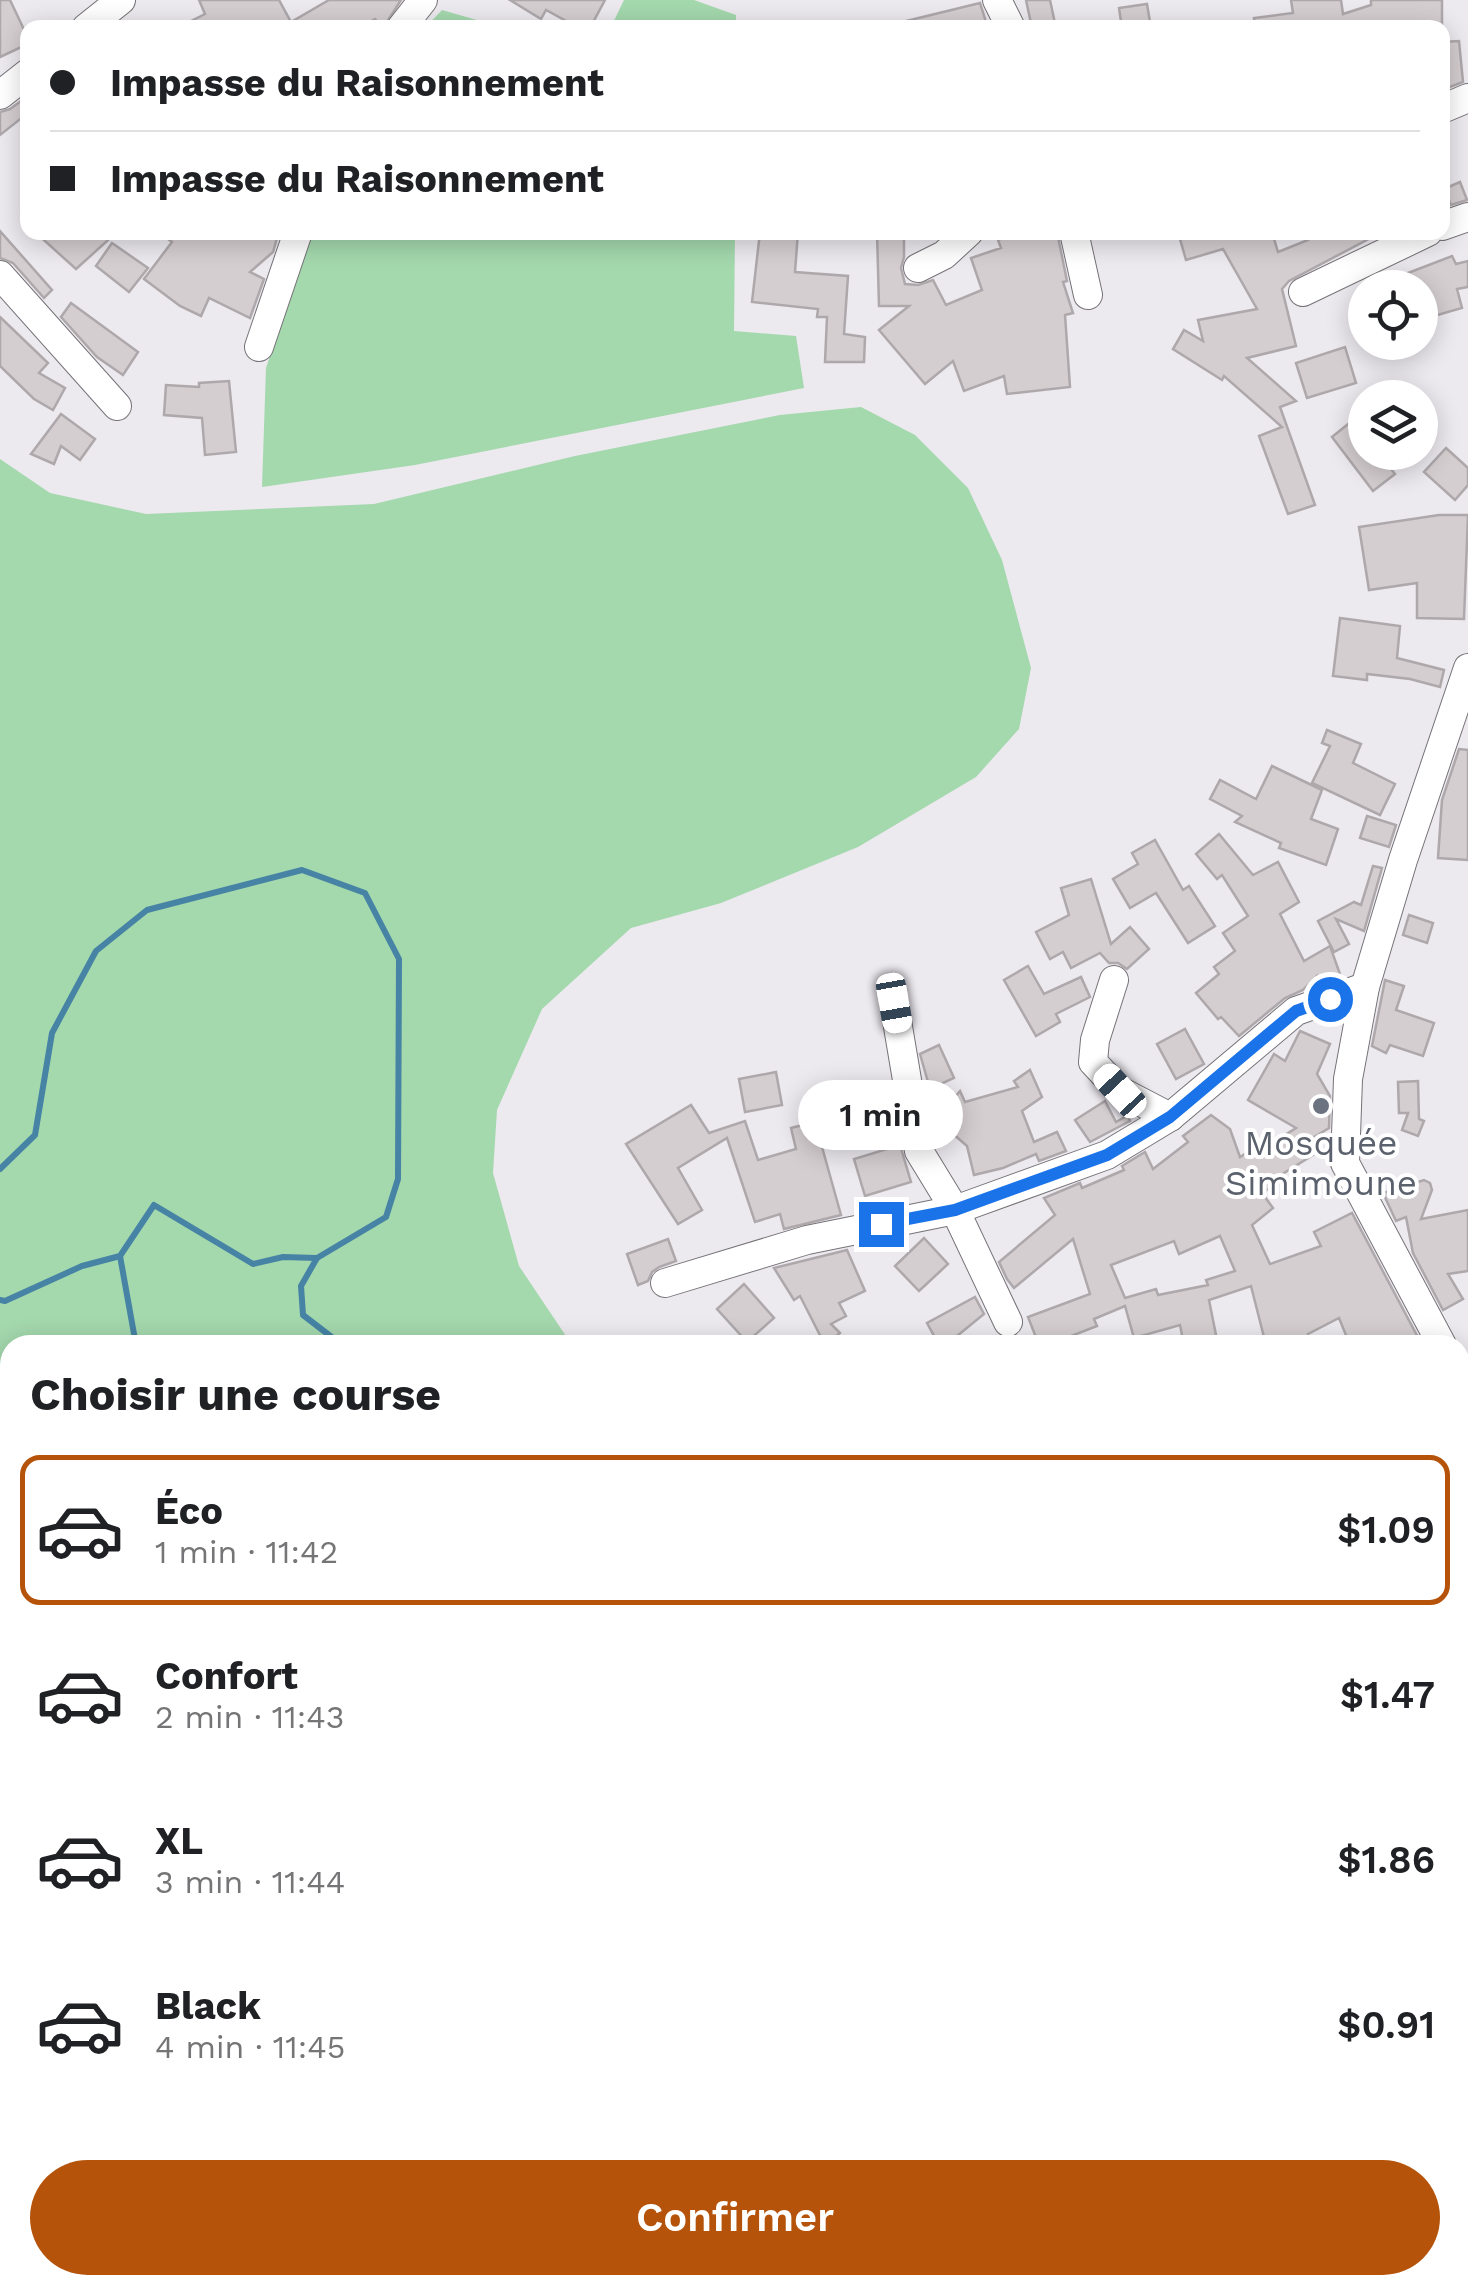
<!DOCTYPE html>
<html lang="fr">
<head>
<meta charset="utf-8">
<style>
  :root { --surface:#fff; --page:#f2f2f2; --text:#202124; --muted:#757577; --line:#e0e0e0; --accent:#b45309 }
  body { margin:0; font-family:"Work Sans",sans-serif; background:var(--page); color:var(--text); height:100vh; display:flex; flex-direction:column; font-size:38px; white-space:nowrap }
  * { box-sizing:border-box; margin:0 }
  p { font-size:32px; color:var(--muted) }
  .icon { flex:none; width:55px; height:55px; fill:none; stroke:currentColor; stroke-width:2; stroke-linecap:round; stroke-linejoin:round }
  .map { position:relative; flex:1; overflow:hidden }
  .sheet { position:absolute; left:0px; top:1335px; width:1470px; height:960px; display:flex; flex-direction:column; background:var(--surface); border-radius:30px 30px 0 0; box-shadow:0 5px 25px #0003 }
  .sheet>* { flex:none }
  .banner { position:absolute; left:20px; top:20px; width:1430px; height:220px; border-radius:20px; box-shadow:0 5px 25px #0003; display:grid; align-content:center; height:220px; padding:0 30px; background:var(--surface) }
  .controls { position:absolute; left:1348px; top:270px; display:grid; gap:20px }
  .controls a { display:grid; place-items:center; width:90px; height:90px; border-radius:50%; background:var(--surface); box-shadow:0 5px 25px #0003; font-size:50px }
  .end { position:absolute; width:45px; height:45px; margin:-22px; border:12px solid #1a73e8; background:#fff; box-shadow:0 0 0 5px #fff }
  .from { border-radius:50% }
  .bubble { position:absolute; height:70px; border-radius:35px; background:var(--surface); box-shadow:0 5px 25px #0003; font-size:32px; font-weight:600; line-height:70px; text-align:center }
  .car { position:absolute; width:30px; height:60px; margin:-30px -15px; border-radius:12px; box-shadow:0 0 8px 2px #0007; background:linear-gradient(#fff 24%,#345 0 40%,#fff 0 76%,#345 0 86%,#fff 0) }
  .banner b { display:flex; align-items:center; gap:35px; height:95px; font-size:38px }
  .banner b+b { border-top:2px solid var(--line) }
  .banner i { width:25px; height:25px; background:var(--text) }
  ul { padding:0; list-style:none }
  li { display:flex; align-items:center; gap:30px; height:150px; margin:0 20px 15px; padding:0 10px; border:5px solid transparent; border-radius:20px }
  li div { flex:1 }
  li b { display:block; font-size:38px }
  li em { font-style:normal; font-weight:600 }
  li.on { border-color:var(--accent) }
  li>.icon { width:90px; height:90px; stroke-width:1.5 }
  h2 { padding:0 30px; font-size:45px; line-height:120px }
  .action { display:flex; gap:20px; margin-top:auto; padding:20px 30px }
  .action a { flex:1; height:115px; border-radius:60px; background:var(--accent); color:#fff; font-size:40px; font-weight:600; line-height:115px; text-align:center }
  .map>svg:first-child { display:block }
  .green { fill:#a4d8ad }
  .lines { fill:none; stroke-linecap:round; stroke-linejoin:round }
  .stream { stroke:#4683a4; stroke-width:6 }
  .building { fill:#d5ced1; stroke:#aea8ab; stroke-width:2.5; fill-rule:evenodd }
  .minor-casing { stroke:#767378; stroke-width:30 }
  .minor { stroke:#fff; stroke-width:28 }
  .route { stroke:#1a73e8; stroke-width:12 }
  .worship-dot { fill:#6b7280; stroke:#fff; stroke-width:4 }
  .labels { text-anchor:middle; stroke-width:8; stroke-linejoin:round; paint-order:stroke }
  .worship-label { font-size:35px; fill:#5b616d; stroke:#fff }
</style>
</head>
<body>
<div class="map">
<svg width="1468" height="2295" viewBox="0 0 1468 2295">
  <rect width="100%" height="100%" fill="#ece9ef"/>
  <g class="green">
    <path d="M624,0H694L736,15V27H611Z"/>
    <path d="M442,10L501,27H426Z"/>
    <path d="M311,233H735L734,331L796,336L804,388L415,465L262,487L266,368Z"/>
    <path d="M861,407L915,435L968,488L1002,560L1031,668L1019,729L976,777L858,847L721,903L631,928L542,1009L497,1110L493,1173L519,1266L572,1345H10V2285H1079L1077,2295H0V459L50,493L146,514L374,504L575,456L780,415Z"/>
  </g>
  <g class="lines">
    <g class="stream">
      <path d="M0,1169L35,1135L52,1033L96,951L147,910L302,870L365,893L399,959L398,1179L386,1217L317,1258L301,1286L303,1315L342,1345"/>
      <path d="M120,1256L136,1345"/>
      <path d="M0,1300L5,1301L82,1266L120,1256L154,1205L253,1264L283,1257L317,1258"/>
      <path d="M0,1444L10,1441"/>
      <path d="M544,2285L575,2295"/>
      <path d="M683,2285L684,2295"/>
      <path d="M747,2285L755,2295"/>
      <path d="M142,2295L149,2285"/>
    </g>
  </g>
  <g class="building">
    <path d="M0,0H10L28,38V44L0,57Z"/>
    <path d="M199,0H279L291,22L329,0H401L383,28L375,19L359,28H177L205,14Z"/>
    <path d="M510,0H605L590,28H579L546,10L541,19Z"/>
    <path d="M1026,0H1050L1056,28H1032Z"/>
    <path d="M1291,0H1341L1343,14L1371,5V0H1442V28H1255L1254,18L1293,13Z"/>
    <path d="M980,3L988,28H898V23Z"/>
    <path d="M1147,4L1151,28H1122L1119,8Z"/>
    <path d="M1459,41L1463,82L1442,90V42Z"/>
    <path d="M28,96V113L0,135V112L10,109Z"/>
    <path d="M1460,182L1467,200L1451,205L1444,189Z"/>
    <path d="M0,231L52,290L44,298L13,263L0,258Z"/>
    <path d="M35,232H117L76,269Z"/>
    <path d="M159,232H273L277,238L273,252L250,272L264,279L250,318L209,298L201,316L180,306L144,279L172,242Z"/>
    <path d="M760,232H798L795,272L848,276L844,334L865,337L864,362H825L827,317H817L818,309L752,302Z"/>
    <path d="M877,232H904V257L901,268L905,284L918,285L933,280L946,305L982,290L971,258L1001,248L998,240L1016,232H1057L1067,281L1063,282L1073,313L1065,315L1070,387L1007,394L1004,376L964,391L953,361L925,384L879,330L909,306H879Z"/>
    <path d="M1178,232H1272L1278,252L1308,240L1307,232H1382L1289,281L1282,289L1296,346L1247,358L1296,401L1280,407L1315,505L1288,514L1259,436L1282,427L1224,376L1222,380L1173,349L1184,330L1203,341L1198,320L1257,309L1223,249L1186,260Z"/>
    <path d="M112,243L148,268L129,292L96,266Z"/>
    <path d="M1452,256L1456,264L1468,261V287L1457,289L1462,308L1420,320V288H1369Z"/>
    <path d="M71,303L138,352L123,375L97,357L61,317Z"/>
    <path d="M0,317L48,363L39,373L65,388L53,410L34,399L0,366Z"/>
    <path d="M1345,347L1356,383L1307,398L1296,363Z"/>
    <path d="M229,381L236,452L205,455L202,418L164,415L166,385L199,387V383Z"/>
    <path d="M61,414L95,439L80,460L61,446L54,464L31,454Z"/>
    <path d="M1353,420L1365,436V452H1378L1395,474L1373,491L1332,437Z"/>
    <path d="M1446,448L1468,468V485L1455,500L1424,472Z"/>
    <path d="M1439,515H1468L1464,619L1417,618V583L1369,590L1359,527Z"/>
    <path d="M1340,618L1400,626L1397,658L1444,670L1440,687L1410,679L1367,674V680L1333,676Z"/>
    <path d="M1327,730L1361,744L1353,763L1395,784L1380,815L1312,783L1330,746L1322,743Z"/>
    <path d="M1459,749L1468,750V860L1438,858L1442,800Z"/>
    <path d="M1272,766L1322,790L1311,819L1338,829L1326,865L1279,848L1281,843L1235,822L1242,816L1210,799L1220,780L1256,799Z"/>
    <path d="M1367,816L1396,825L1389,847L1360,838Z"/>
    <path d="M1219,834L1253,875L1278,862L1299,902L1280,914L1304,961L1330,946L1341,977L1312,987L1318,975L1303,990L1285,998L1239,1036L1221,1017L1218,1019L1196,993L1219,974L1214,967L1235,951L1223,933L1248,916L1222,875L1217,879L1196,854Z"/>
    <path d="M1155,840L1183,890L1189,886L1215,926L1188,943L1156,893L1130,908L1113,879L1138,864L1132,853Z"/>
    <path d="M1373,866L1382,868L1364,931L1336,919L1349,944L1334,952L1318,921L1354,902L1361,905Z"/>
    <path d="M1091,879L1111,944L1130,927L1149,949L1127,969L1118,963H1109L1100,953L1071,968L1063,952L1050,959L1036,932L1069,915L1061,888Z"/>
    <path d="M1409,915L1433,923L1427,943L1403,935Z"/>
    <path d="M1028,966L1044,994L1081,977L1090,997L1056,1014L1060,1022L1036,1036L1004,980Z"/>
    <path d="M1385,980L1404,986L1396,1010L1434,1023L1423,1056L1390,1045L1386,1053L1372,1046Z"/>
    <path d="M1185,1029L1204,1064L1176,1079L1157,1044Z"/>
    <path d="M1300,1031L1330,1044L1317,1074L1330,1096L1329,1128L1306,1142L1313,1155L1276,1178L1278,1183L1262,1193L1273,1208L1252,1225L1270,1264L1321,1246L1314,1232L1352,1213L1422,1345H1350L1339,1318L1308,1334L1311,1342L1302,1345H1266L1251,1286L1209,1300L1218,1345H1184L1180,1325L1134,1338L1125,1306L1094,1319L1097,1326L1048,1345H1039L1028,1317L1090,1294L1073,1239L1014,1288L1007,1279L999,1262L1055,1215L1044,1198L1080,1183L1082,1188L1124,1170L1122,1166L1145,1152L1153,1169L1188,1142L1183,1136L1211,1115L1230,1129L1240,1157L1256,1147L1259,1151L1296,1128L1248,1100L1274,1054L1285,1061ZM1220,1236L1235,1271L1206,1280L1208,1285L1158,1295L1156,1289L1125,1298L1111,1265L1174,1241L1179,1254Z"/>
    <path d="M939,1045L954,1078L930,1089L920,1054Z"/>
    <path d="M1030,1070L1042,1097L1022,1111L1034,1142L1057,1132L1066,1151L1039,1161L1036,1154L1003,1168L974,1175L967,1146L936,1119L960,1091L965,1102L1018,1087L1014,1081Z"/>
    <path d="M776,1072L782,1105L745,1112L739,1079Z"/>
    <path d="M1418,1081L1419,1119L1424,1121L1418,1136L1402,1130L1408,1113H1399L1398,1082Z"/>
    <path d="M1105,1101L1116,1122L1128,1115L1130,1121L1090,1142L1075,1120Z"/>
    <path d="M691,1105L709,1133L745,1121L758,1160L796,1149L791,1128L815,1122L841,1215L784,1229L780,1214L755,1222L727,1138L678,1168L702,1210L678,1224L626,1144Z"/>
    <path d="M900,1145L911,1182L865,1196L854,1159Z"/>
    <path d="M1424,1180L1430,1183L1432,1190L1421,1219L1468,1210V1271L1448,1274L1463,1299L1443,1310L1413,1253L1406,1217L1396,1221L1383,1193Z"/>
    <path d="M924,1238L948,1264L919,1291L895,1266Z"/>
    <path d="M668,1239L676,1261L659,1267L652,1272L648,1281L638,1285L627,1254Z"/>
    <path d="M847,1250L865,1291L839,1303L846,1316L831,1324L840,1333L825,1345L800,1296L794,1300L774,1268Z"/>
    <path d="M744,1284L774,1318L747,1342L717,1309Z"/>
    <path d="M975,1297L984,1314L946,1345H939L927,1323Z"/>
  </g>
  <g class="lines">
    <defs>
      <g id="minor">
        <path d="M997,0L1011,28"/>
        <path d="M86,28L121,0"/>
        <path d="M401,28L423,0"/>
        <path d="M0,95L28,73"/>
        <path d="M1442,109L1468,98"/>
        <path d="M1442,226L1468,217"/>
        <path d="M1074,232L1088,295"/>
        <path d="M918,268L944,255L969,232"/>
        <path d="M0,275L117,406"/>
        <path d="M1303,292L1428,232"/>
        <path d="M259,347L298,232"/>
        <path d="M1114,980L1095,1040L1093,1062L1120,1091L1170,1117"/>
        <path d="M894,1003L919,1151L955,1210L1008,1322"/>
        <path d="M665,1283L807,1240L955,1210L1107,1155L1170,1117L1296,1011L1365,987"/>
        <path d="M1442,1345L1345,1163L1348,1079L1365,987L1403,860L1468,668"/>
        <path d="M1460,1402L1468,1434"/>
        <path d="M1132,2285L1142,2295"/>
      </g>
    </defs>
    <use href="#minor" class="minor-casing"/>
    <use href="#minor" class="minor"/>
  </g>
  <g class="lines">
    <path class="route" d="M881,1224L955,1210L1107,1155L1170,1117L1296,1011L1330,999"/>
  </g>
  <circle class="worship-dot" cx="1321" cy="1106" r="10"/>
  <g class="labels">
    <g class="worship-label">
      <text x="1321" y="1155">Mosquée<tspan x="1321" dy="40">Simimoune</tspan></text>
    </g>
  </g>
</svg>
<div class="controls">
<a><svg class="icon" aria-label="locate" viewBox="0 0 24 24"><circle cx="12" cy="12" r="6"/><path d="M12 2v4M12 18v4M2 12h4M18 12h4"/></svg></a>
<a><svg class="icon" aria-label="layers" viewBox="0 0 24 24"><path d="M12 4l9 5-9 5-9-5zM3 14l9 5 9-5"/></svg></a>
</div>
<i class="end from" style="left:1330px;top:999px"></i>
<i class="end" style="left:881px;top:1224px"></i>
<div class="bubble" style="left:798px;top:1080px;width:165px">1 min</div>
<i class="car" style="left:894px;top:1003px;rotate:170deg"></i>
<i class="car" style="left:1120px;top:1091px;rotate:317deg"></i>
<div class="banner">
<b><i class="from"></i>Impasse du Raisonnement</b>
<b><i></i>Impasse du Raisonnement</b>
</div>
<section class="sheet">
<h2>Choisir une course</h2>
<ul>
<li class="on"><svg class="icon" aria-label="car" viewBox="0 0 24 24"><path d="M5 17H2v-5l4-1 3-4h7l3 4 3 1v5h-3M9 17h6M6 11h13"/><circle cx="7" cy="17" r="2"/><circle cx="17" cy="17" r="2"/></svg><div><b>Éco</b><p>1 min · 11:42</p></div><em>$1.09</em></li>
<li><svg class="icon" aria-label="car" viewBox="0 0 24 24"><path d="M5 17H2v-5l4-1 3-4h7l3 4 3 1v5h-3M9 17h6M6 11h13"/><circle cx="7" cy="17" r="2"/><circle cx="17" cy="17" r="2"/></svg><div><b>Confort</b><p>2 min · 11:43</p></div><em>$1.47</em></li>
<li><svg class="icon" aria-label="car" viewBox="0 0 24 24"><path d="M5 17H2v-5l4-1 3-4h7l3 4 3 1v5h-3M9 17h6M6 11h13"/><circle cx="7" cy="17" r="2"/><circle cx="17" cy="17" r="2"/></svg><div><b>XL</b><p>3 min · 11:44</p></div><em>$1.86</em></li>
<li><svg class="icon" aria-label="car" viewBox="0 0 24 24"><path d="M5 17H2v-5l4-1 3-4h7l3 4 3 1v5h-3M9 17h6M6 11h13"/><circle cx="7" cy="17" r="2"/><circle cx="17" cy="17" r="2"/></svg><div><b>Black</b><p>4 min · 11:45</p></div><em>$0.91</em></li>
</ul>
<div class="action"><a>Confirmer</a></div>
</section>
</div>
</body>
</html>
